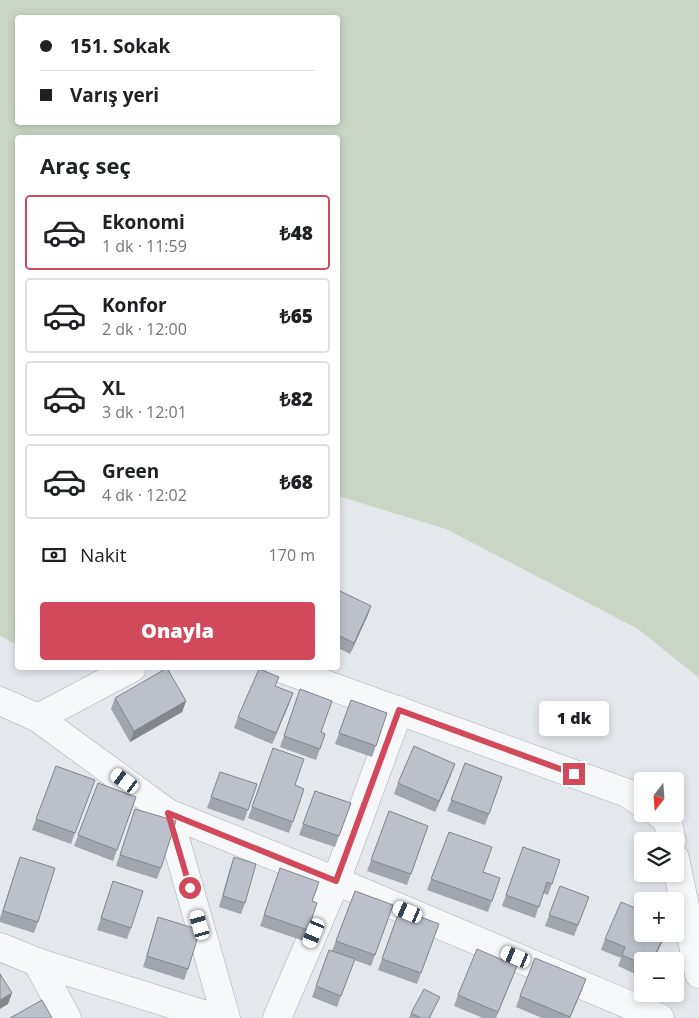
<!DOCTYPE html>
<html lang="tr">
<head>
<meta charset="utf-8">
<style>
  :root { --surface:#fff; --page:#f6f6f6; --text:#202124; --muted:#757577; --line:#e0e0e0; --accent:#d1495b }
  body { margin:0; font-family:"Open Sans",sans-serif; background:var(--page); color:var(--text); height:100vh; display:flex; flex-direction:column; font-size:19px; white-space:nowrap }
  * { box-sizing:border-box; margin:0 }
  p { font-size:16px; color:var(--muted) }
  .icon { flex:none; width:28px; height:28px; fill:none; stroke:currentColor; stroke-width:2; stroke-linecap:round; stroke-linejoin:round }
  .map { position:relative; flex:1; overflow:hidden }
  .details { position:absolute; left:15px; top:135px; width:325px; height:535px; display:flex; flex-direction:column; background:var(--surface); border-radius:5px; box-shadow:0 2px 8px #0003 }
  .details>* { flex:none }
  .hud { position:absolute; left:15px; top:15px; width:325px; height:110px; border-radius:5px; box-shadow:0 2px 8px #0003; display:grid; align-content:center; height:110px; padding:0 25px; background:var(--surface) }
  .needle { width:32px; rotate:197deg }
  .buttons { position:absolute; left:634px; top:772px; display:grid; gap:10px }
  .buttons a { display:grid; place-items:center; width:50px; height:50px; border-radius:5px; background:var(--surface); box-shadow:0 2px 8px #0003; font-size:25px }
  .end { position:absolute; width:22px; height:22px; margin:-11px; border:6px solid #d1495b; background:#fff; box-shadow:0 0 0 2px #fff }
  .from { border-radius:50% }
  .bubble { position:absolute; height:35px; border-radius:5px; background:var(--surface); box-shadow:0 2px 8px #0003; font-size:16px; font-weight:800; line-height:35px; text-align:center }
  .car { position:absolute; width:15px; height:30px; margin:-15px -8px; border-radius:6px; box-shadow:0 0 4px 1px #0007; background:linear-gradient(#fff 24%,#345 0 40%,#fff 0 76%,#345 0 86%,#fff 0) }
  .hud b { display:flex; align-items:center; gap:18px; height:48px; font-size:19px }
  .hud b+b { border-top:1px solid var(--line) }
  .hud i { width:12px; height:12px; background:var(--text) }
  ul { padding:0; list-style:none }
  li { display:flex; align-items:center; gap:15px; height:75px; margin:0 10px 8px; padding:0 15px; border:2px solid var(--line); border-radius:5px }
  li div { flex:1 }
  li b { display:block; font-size:19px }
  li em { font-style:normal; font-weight:800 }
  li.on { border-color:var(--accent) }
  li>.icon { width:45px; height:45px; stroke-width:1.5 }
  h2 { padding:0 25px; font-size:22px; line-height:60px }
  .pay { display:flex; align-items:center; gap:12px; height:55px; padding:0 25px; font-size:19px }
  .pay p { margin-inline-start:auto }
  .action { display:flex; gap:10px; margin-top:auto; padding:10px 25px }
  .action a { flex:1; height:58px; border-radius:5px; background:var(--accent); color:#fff; font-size:20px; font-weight:800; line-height:58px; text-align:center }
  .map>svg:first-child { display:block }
  .green { fill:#c9d6c5; fill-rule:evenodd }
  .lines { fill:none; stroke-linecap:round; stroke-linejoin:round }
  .minor-casing { stroke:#a9aeb7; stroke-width:29 }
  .tertiary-casing { stroke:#a9aeb7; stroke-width:29 }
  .minor { stroke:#f7f8fa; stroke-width:28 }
  .tertiary { stroke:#f7f8fa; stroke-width:28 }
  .wall { fill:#a1a5ae }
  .shaded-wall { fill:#83868d }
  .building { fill:#bbc0ca; stroke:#83868d }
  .route { stroke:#d1495b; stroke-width:6 }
</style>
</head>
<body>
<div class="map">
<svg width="699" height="1018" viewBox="0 0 699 1018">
  <rect width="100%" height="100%" fill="#e4e7ec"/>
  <path class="green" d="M0,0H699V678L638,629L446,529L338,496V138H18L17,645L0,636ZM18,18H338V122H18Z"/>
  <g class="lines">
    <defs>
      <g id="minor">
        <path d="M280,668L627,793L642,803"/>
        <path d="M0,701L38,718L168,813L336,881L660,1018"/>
        <path d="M38,718L132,668"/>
        <path d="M168,813L226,1018"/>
        <path d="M659,814L667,819L672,841"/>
        <path d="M675,858L699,974"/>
        <path d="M37,962L67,1018"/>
        <path d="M277,1018L336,881L399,710"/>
      </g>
      <path id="tertiary" d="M0,947L37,962L216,1018"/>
    </defs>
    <use href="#minor" class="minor-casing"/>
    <use href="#tertiary" class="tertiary-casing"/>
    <use href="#minor" class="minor"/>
    <use href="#tertiary" class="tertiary"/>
  </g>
  <g class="wall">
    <path d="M338,590L371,606L367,617L350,654L338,648Z"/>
    <path d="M300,689L321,732L325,734L316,760L280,747Z"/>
    <path d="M115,698L186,701L182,712L130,742L111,709Z"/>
    <path d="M351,700L387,713L372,757L335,744Z"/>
    <path d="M289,704L272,744L234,728L238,717Z"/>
    <path d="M273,748L295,785L304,789L289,833L248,818Z"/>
    <path d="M465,763L502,777L485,825L447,811Z"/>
    <path d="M56,766L95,780L71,844L32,830Z"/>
    <path d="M220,772L257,784L244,821L207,808Z"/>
    <path d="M451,775L435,812L394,794L398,783Z"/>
    <path d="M98,783L136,797L113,861L74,846Z"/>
    <path d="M315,791L351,803L335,847L299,835Z"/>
    <path d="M135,809L161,868L157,879L116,866Z"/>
    <path d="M389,811L428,826L407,885L367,871Z"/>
    <path d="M449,832L483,872L500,878L488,912L427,890Z"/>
    <path d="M523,847L560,860L548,895L543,893L535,918L502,906Z"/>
    <path d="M20,857L38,922L34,933L0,922V918Z"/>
    <path d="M234,857L245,903L241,914L219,907L230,868Z"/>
    <path d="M280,868L312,901L317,903L304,941L260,926Z"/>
    <path d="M113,881L131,928L127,939L97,930Z"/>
    <path d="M560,886L589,897L574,936L545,926Z"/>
    <path d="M355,891L393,905L371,966L354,960L337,1007L312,997L329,950L332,951Z"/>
    <path d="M400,909L439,924L417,984L378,970Z"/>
    <path d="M158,917L188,969L184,980L143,967Z"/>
    <path d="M642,934H666L653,961H642V977L618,966L621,958L601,950L605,939Z"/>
    <path d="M513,977L496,1018H483L454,1006L458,995Z"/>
    <path d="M582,990L570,1018H542L516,1007L520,996Z"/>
    <path d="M440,997L430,1018H409L411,1013Z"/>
  </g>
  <g class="shaded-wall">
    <path d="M371,606L367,617L350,654L354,643Z"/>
    <path d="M293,693L289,704L272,744L276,733Z"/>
    <path d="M186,701L182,712L130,742L134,731Z"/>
    <path d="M455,764L451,775L435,812L439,801Z"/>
    <path d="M665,934H666L653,961H652Z"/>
    <path d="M586,979L582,990L569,1018Z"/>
    <path d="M12,993L8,1004L0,1009V1000Z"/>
  </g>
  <g class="building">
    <path d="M338,590L371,606L354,643L338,635Z"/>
    <path d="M167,668L186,701L134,731L115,698Z"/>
    <path d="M259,669L279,677L275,686L293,693L276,733L238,717Z"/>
    <path d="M300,689L332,701L321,732L325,734L320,749L284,736Z"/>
    <path d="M351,700L387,713L376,746L339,733Z"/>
    <path d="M414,746L455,764L439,801L398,783Z"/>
    <path d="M273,748L304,759L295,785L304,789L293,822L252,807Z"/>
    <path d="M465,763L502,777L489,814L451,800Z"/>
    <path d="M56,766L95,780L75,833L36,819Z"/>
    <path d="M220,772L257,784L248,810L211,797Z"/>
    <path d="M98,783L136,797L117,850L78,835Z"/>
    <path d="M315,791L351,803L339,836L303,824Z"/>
    <path d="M135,809L176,821L161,868L120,855Z"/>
    <path d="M389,811L428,826L411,874L371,860Z"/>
    <path d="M449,832L492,847L483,872L500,878L492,901L431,879Z"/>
    <path d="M523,847L560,860L552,884L547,882L539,907L506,895Z"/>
    <path d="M20,857L55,868L38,922L3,911Z"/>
    <path d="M234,857L256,864L245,903L223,896Z"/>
    <path d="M280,868L319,882L312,901L317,903L308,930L264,915Z"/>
    <path d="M113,881L143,891L131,928L101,918Z"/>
    <path d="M560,886L589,897L578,925L549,915Z"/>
    <path d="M355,891L393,905L375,955L336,941Z"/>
    <path d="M621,902L642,911V934H665L652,961H642V964L622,955L625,947L605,939Z"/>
    <path d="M400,909L439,924L421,973L382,959Z"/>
    <path d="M158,917L200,930L188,969L147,956Z"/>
    <path d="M477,949L517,966L498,1012L458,995Z"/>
    <path d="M329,950L355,959L341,996L316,986Z"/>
    <path d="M535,958L586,979L570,1017L520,996Z"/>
    <path d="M0,974L12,993L0,1000Z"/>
    <path d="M424,989L440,997L429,1018H421L411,1013Z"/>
    <path d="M42,1000L52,1018H10Z"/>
  </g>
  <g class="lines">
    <path class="route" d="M190,888L168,813L336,881L399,710L574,774"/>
  </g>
</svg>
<div class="buttons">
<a><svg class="needle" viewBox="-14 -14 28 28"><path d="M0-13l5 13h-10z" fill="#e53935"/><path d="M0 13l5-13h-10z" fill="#757577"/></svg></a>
<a><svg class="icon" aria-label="layers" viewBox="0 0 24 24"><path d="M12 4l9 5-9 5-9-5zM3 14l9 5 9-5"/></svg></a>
<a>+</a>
<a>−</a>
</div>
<i class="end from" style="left:190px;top:888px"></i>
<i class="end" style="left:574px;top:774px"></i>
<div class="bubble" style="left:539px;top:701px;width:70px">1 dk</div>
<i class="car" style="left:125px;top:781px;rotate:306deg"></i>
<i class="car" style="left:408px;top:912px;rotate:293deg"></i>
<i class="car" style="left:200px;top:925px;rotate:344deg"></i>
<i class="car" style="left:314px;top:933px;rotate:203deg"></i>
<i class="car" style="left:516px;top:957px;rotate:293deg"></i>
<div class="hud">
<b><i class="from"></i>151. Sokak</b>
<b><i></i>Varış yeri</b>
</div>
<section class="details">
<h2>Araç seç</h2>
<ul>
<li class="on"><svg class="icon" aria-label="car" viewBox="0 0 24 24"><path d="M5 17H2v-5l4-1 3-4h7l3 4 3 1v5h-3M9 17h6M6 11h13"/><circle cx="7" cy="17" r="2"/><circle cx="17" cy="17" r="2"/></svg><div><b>Ekonomi</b><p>1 dk · 11:59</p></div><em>₺48</em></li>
<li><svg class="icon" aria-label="car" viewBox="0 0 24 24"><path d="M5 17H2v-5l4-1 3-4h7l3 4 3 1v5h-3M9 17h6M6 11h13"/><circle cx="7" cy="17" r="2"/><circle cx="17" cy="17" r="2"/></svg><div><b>Konfor</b><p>2 dk · 12:00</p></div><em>₺65</em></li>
<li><svg class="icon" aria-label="car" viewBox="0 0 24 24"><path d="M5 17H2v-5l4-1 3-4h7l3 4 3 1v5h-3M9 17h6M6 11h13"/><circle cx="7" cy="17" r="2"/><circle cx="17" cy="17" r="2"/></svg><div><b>XL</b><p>3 dk · 12:01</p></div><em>₺82</em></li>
<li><svg class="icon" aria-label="car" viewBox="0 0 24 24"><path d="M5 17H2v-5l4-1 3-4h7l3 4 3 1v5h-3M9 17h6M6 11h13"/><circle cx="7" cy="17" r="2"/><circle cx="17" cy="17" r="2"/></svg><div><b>Green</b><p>4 dk · 12:02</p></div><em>₺68</em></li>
</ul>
<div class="pay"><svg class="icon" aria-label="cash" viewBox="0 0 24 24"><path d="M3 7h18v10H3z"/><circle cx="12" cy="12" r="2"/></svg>Nakit<p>170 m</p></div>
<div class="action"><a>Onayla</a></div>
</section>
</div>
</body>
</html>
